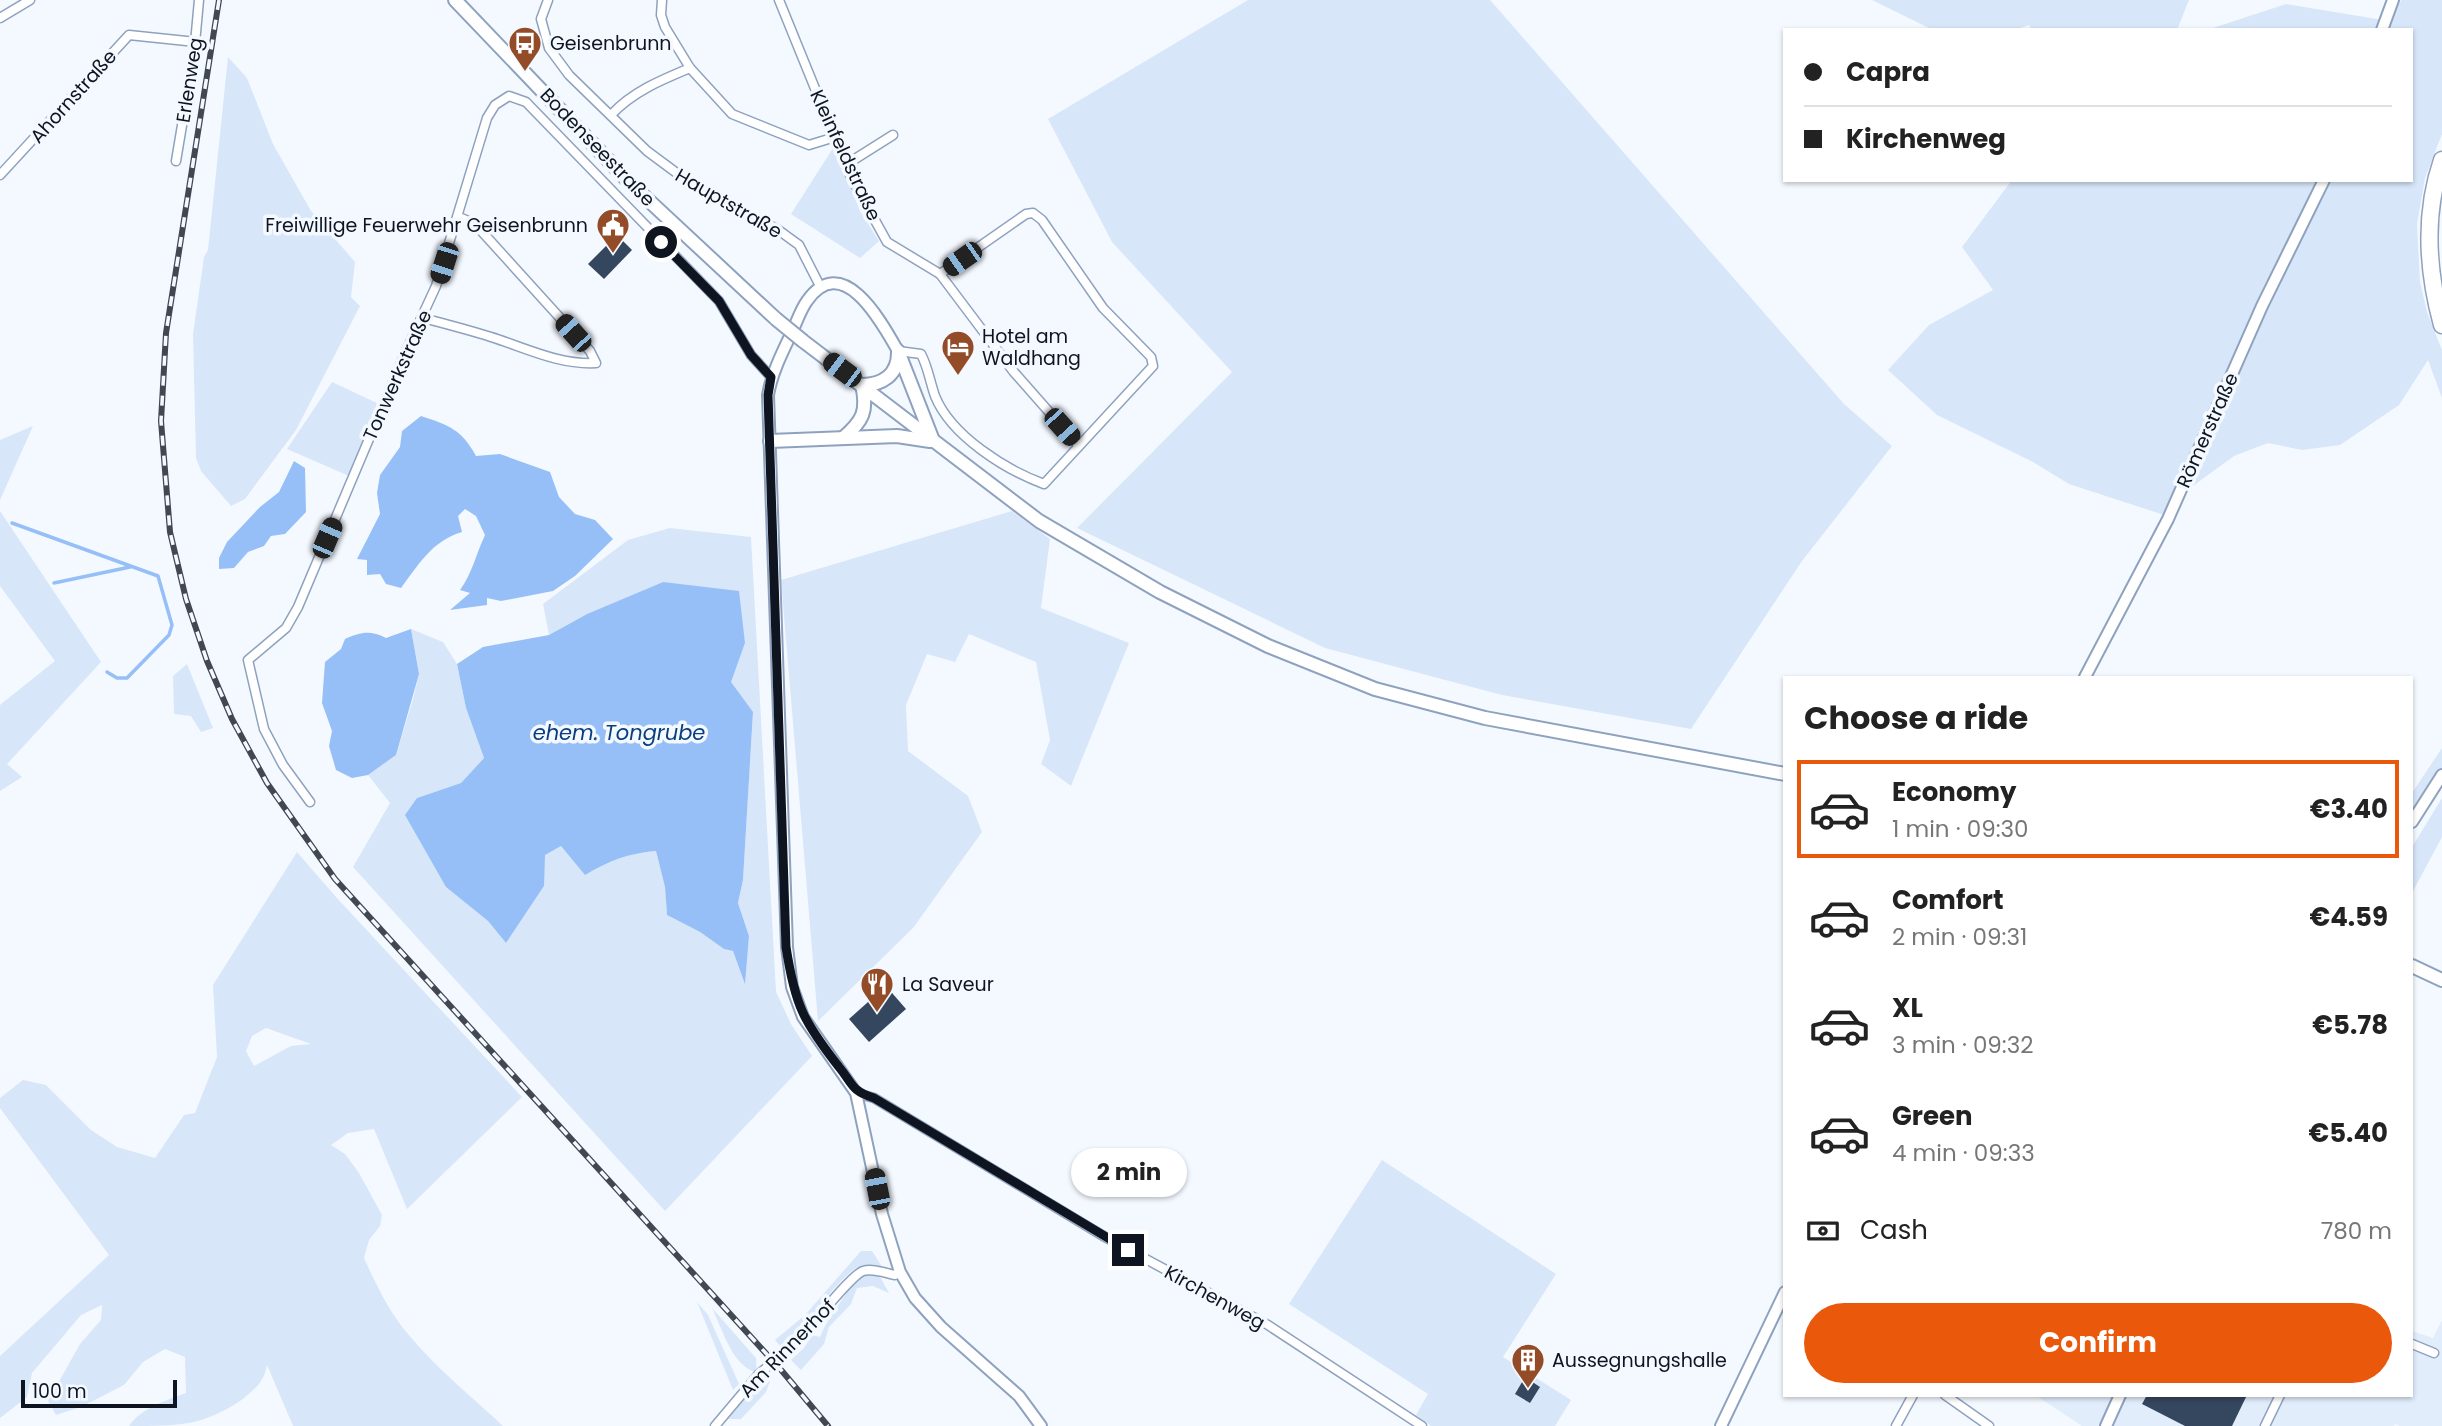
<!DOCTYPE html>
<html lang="en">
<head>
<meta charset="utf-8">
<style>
  :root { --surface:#fff; --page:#f6f6f6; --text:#222; --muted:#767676; --line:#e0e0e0; --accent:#ea580c }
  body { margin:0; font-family:Poppins,sans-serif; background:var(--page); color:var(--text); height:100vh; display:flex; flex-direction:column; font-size:26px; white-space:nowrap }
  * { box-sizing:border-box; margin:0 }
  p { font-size:23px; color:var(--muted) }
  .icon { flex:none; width:38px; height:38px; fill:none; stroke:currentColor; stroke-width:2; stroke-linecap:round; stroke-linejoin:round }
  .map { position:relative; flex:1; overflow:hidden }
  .sheet { position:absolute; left:1783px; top:676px; width:630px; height:721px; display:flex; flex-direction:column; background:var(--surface); border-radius:0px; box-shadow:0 2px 5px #0004 }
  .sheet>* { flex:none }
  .top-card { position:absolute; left:1783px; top:28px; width:630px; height:154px; border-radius:0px; box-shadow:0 2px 5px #0004; display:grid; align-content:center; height:154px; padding:0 21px; background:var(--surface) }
  .scale { position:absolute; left:21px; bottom:18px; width:156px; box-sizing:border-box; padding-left:7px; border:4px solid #0e1520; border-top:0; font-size:19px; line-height:24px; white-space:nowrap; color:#0e1520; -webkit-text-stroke:5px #f4f9ff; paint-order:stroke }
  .end { position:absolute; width:32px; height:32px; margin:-16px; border:9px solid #0e1520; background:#fff; box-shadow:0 0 0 4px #fff }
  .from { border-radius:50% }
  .bubble { position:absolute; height:49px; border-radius:24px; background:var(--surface); box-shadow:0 2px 5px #0004; font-size:23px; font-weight:700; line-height:49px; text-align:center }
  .car { position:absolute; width:21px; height:42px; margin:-21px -10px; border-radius:9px; box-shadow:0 0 5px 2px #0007; background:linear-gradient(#222 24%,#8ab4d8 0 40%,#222 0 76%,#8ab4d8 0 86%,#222 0) }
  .top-card b { display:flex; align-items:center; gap:24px; height:66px; font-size:26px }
  .top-card b+b { border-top:2px solid var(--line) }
  .top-card i { width:18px; height:18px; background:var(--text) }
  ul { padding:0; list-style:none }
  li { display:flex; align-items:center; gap:21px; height:98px; margin:0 14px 10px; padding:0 7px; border:4px solid transparent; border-radius:0px }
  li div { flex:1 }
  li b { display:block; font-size:26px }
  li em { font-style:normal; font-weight:700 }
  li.current { border-color:var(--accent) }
  li>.icon { width:63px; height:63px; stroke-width:1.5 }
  h2 { padding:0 21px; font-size:32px; line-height:84px }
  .pay { display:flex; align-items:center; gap:18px; height:77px; padding:0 21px; font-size:26px }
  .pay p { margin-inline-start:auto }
  .button { display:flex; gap:14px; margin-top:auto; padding:14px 21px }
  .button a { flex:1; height:80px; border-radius:42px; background:var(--accent); color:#fff; font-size:28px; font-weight:700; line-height:80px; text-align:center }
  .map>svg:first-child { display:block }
  .built { fill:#e2edfc }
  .green { fill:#d8e6f9; fill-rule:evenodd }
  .water { fill:#97bff7 }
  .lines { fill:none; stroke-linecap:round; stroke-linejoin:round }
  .stream { stroke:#97bff7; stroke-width:3.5 }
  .building { fill:#35465f }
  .minor-casing { stroke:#8ea2bf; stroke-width:11 }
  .tertiary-casing { stroke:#8ea2bf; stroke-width:14 }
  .secondary-casing { stroke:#8ea2bf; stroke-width:16 }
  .motorway-casing { stroke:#8ea2bf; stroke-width:19 }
  .minor { stroke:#fff; stroke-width:8 }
  .tertiary { stroke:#fff; stroke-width:10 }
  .secondary { stroke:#fff; stroke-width:12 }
  .motorway { stroke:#fff; stroke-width:16 }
  .rail-casing { stroke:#424852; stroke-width:6 }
  .rail { stroke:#f4f9ff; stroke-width:3.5; stroke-dasharray:10; stroke-linecap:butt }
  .minor-bridge-casing { stroke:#8ea2bf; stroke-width:11; stroke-linecap:butt }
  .secondary-bridge-casing { stroke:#8ea2bf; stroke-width:16; stroke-linecap:butt }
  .minor-bridge { stroke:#fff; stroke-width:8 }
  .secondary-bridge { stroke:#fff; stroke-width:12 }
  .route { stroke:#0e1520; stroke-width:9 }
  .labels { text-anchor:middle; stroke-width:7; stroke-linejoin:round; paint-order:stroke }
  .poi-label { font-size:19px; fill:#0e1520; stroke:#f4f9ff; text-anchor:start }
  .street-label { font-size:19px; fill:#0e1520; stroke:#f4f9ff }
  .water-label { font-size:21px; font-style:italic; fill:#0b3e7f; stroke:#f4f9ff }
</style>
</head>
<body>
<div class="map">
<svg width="2442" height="1426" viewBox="0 0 2442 1426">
  <rect width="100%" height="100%" fill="#f4f9ff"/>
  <path class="built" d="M2442,1320V1426H2400L2395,1424L2394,1426H2082L2035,1395H2412V1331L2433,1338Z"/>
  <g class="green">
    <path d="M1248,0H1490L1844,404L1892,446L1802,561L1691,729L1502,695L1325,648L1077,528L1232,372L1112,242L1048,119Z"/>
    <path d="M1872,0H2189L2177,30H2032L2029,25L2015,30H1933Z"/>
    <path d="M2401,0H2442V134L2425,178L2417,224L2420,282L2427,312L2442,350V398L2428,360L2399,405L2340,445L2302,450L2268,443L2234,456L2186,491L2180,485L2164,515L2069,484L2033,462L1937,415L1888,370L1929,325L1993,290L1962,247L2012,180H2412V30H2389Z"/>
    <path d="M2286,4L2383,20L2379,30H2207Z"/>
    <path d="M228,57L247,78L273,144L311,211L355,262L351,297L360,306L296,430L245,499L231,506L201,471L196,458L193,334L204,257L208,250Z"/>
    <path d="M835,145L860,211L879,241L860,258L791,214Z"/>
    <path d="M332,382L379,404L349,476L287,449Z"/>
    <path d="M33,426L0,500V440Z"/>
    <path d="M0,511L101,662L7,764L22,777L0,791V705L55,661L0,586Z"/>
    <path d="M1012,511L1050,539L1041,608L1129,643L1071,786L1041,764L1050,740L1036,662L969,634L955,662L927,654L906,705L908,751L968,796L982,832L913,928L818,1021L781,580Z"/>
    <path d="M670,528L751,537L776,992L791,1024L812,1056L665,1211L353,867L390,803L368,775L396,755L413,699L419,674L411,629L443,642L457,664L466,708L484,758L461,783L417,798L446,887L488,921L506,943L544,886V855L561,846L585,874C608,861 629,853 656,851L665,887L667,915L700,932L724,949L733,951L745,982L749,936L738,903L743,880L753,713L730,682L745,643L663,582L587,614L549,635L543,604L628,540Z"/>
    <path d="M187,664L213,728L201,732L191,716L174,714L173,676Z"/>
    <path d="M2442,748V771L2412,818V793Z"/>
    <path d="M2442,798V837L2412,893V847Z"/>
    <path d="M297,852L336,897L522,1097L407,1209L374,1129L348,1133L331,1145L345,1154L359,1173L382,1215L380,1226L369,1240L364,1258C376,1284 389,1312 408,1334C436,1368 471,1396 503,1426H293L267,1365C263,1384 257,1386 243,1399C203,1426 180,1426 129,1426C141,1408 167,1400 186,1393L185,1357L165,1349L143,1362L124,1385L81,1407L56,1415L48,1401L80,1344L101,1320L102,1305L81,1315L32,1373L27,1397L0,1418V1356L109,1255L0,1108V1098L23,1080L46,1085L91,1130L117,1147L155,1158L184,1115L195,1113L217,1057L213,985ZM266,1028L311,1044L291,1046L254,1066L246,1051L252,1036Z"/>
    <path d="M1382,1160L1556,1274L1503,1357L1571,1400L1555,1426H1431L1416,1415L1428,1394L1289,1304Z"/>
    <path d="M861,1251H872L884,1270C878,1268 868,1265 862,1266C841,1270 804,1332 783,1349L775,1340L805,1315Z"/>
    <path d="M869,1274L880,1277L889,1293L873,1286L857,1288L851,1304L829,1327L824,1344L801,1370L791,1360L804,1348L812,1335L820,1337C828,1316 844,1300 854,1280Z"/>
    <path d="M697,1302L708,1315L739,1384L733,1390Z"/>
    <path d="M712,1308L756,1358L757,1373C732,1366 723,1330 712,1308Z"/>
    <path d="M770,1381L766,1392L741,1419H726L752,1390Z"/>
  </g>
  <g class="water">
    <path d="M421,416C449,425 462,430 476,456L500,454L550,472L559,497L575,514L595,520L613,539L575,576L553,591L501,601L487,598V605L450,610L470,593L460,590C472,574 476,554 485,535L476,516L465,509L458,516L462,532C432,541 419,564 401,588L386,584L380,574L367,575V560L357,559L380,514L377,493L380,475L400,447L402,431Z"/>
    <path d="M294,461L305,468L306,512L285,534L271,536L264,546L248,552L234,568L219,569V558L227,542L260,507L279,492Z"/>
    <path d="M663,582L739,591L745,643L731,682L753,712L743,880L738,903L749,936L745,984L733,951L724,949L700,932L667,915L665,887L656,851C629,853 608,861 585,875L561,846L545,855L544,886L506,943L488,921L446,887L405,815L417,798L461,783L484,758L466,708L457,664L483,647L549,635L587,614Z"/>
    <path d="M411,629L419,674L396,755L368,775L352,778L336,770L329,746L332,731L322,703L325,662L341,649L345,639C361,632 370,630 386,638Z"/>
  </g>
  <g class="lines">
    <g class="stream">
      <path d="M12,523L158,576L172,625L169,635L127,678H117L107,672"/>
      <path d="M54,583L130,567"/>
    </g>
  </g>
  <g class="building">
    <path d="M617,235L632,250L604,279L588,264Z"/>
    <path d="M886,986L906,1009L869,1042L849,1019Z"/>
    <path d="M1525,1377L1540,1387L1530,1403L1515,1394Z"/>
    <path d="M2147,1395H2247L2232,1426H2185L2142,1404Z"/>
  </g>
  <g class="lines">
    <defs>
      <g id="minor">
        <path d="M548,0L541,19L549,48L569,75L647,151L678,174L716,198L777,229L799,245L821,288"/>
        <path d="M662,0L661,15L665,27L690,68L732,114L809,145L835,137"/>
        <path d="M779,0L851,177L887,242L940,274L1013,371L1079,446"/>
        <path d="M0,18L30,0"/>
        <path d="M611,115C632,92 661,80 690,68"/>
        <path d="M176,161L194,54L199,0"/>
        <path d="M847,164L893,135"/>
        <path d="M0,175L129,35L196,42"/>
        <path d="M423,318C446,324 469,330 491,337C526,348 559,365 596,363L590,351L475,224L459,217"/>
        <path d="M898,351L921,354C928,367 930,382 935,396C951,436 1006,470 1044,484L1153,366L1151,357L1103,308L1042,220L1033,213L1026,214L940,274"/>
        <path d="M310,802L283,765L264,729L248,660L286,628L298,607L407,349L436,286L487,118L495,105L509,96L526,102L719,301L751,355L771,377"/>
        <path d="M856,1093L874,1098L1105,1237L1268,1325L1422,1426"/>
        <path d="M799,1339C812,1326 851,1275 863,1271C873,1268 885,1273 895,1275L900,1272"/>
        <path d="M2412,1344L2434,1353"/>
        <path d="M1945,1395L1989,1426"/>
        <path d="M715,1426L758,1375"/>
        <path d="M1896,1426L1913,1395"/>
        <path d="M2265,1426L2280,1395"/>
      </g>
      <g id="tertiary">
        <path d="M2382,30L2393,0"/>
        <path d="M898,351C882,323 843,250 807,301C801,309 797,321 793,330C783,351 772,372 768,395L787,947L792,987L803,1017L856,1093L882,1214L900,1272L915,1298L941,1327L1019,1396L1041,1426"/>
        <path d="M2085,677L2168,519L2262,306L2324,180"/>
        <path d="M2412,822L2442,775"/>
        <path d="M1721,1426L1785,1292"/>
        <path d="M2106,1426L2120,1395"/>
      </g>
      <g id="secondary">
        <path d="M455,0L631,184L776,319"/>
        <path d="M803,341L1039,521L1160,592L1268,646L1375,689L1485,718L1785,774"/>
        <path d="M898,351L932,438"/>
        <path d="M862,385C882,385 898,375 898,353"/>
        <path d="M843,438C863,421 868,411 862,385"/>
        <path d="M770,441L897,436L930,441"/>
        <path d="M2412,966L2442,980"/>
      </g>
      <path id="motorway" d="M2442,160C2423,215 2427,270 2442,325"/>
    </defs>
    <use href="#minor" class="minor-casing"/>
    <use href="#tertiary" class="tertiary-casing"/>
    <use href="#secondary" class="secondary-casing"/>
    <use href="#motorway" class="motorway-casing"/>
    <use href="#minor" class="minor"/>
    <use href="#tertiary" class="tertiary"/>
    <use href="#secondary" class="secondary"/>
    <use href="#motorway" class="motorway"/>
    <defs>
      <path id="rail" d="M219,0L166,333L161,421L170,532L186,599L207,661L232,719L267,783L335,879L782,1371L828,1426"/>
    </defs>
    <use href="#rail" class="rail-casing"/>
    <use href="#rail" class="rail"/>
    <defs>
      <path id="minor-bridge" d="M758,1375L799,1339"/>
      <path id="secondary-bridge" d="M776,319L803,341"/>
    </defs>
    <use href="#minor-bridge" class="minor-bridge-casing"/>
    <use href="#secondary-bridge" class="secondary-bridge-casing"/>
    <use href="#minor-bridge" class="minor-bridge"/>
    <use href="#secondary-bridge" class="secondary-bridge"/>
  </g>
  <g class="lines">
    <path class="route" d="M661,242L719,301L751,355L771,377L768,395L786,947C795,1005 803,1021 839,1067C853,1084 851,1091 874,1098L1128,1250"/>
  </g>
  <defs>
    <symbol id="bus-pin" viewBox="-11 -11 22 30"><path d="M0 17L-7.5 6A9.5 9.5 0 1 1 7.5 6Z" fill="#944c28" stroke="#f4f9ff"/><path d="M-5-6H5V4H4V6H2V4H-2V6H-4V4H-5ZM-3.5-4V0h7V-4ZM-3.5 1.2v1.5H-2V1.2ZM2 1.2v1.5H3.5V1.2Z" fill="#fff"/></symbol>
    <symbol id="civic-pin" viewBox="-11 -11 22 30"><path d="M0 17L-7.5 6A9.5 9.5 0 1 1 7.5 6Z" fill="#944c28" stroke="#f4f9ff"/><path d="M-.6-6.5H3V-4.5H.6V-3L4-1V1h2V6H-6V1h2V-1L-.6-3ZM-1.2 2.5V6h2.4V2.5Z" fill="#fff"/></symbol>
    <symbol id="hotel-pin" viewBox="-11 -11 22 30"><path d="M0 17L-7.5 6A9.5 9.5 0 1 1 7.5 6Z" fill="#944c28" stroke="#f4f9ff"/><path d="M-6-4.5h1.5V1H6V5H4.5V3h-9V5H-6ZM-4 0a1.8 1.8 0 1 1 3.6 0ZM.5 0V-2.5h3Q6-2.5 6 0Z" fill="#fff"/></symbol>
    <symbol id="restaurant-pin" viewBox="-11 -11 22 30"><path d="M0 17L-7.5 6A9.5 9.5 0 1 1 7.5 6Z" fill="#944c28" stroke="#f4f9ff"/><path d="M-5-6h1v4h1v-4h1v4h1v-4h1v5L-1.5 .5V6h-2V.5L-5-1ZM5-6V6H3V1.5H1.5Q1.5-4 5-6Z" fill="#fff"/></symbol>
    <symbol id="building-pin" viewBox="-11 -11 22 30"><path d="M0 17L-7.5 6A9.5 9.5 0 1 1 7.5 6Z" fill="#944c28" stroke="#f4f9ff"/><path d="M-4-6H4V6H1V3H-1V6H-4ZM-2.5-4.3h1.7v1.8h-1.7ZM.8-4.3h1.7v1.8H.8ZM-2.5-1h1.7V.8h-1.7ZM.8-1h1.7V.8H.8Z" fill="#fff"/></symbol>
  </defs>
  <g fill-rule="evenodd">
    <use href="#bus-pin" x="506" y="24" width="38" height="52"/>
    <use href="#civic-pin" x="594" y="206" width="38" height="52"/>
    <use href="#hotel-pin" x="939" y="328" width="38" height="52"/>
    <use href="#restaurant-pin" x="858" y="965" width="38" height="52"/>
    <use href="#building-pin" x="1509" y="1341" width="38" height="52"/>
  </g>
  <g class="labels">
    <g class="poi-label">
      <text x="550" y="50">Geisenbrunn</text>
      <text x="588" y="232" text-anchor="end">Freiwillige Feuerwehr Geisenbrunn</text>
      <text x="982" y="343">Hotel am<tspan x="982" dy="22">Waldhang</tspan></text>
      <text x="902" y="991">La Saveur</text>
      <text x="1552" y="1367">Aussegnungshalle</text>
    </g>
    <g class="street-label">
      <text transform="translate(189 80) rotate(-81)" y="7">Erlenweg</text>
      <text transform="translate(73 96) rotate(-48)" y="7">Ahornstraße</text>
      <text transform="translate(598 147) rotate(46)" y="7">Bodenseestraße</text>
      <text transform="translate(846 155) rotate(65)" y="7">Kleinfeldstraße</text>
      <text transform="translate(729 203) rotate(30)" y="7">Hauptstraße</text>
      <text transform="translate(397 375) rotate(-66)" y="7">Tonwerkstraße</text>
      <text transform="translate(2207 430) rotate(-66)" y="7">Römerstraße</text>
      <text transform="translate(1215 1297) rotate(29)" y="7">Kirchenweg</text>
      <text transform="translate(787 1348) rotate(-46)" y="7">Am Rinnerhof</text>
    </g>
    <g class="water-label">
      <text x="619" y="740">ehem. Tongrube</text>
    </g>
  </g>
</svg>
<div class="scale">100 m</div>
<i class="end from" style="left:661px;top:242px"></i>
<i class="end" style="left:1128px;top:1250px"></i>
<div class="bubble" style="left:1071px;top:1148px;width:116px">2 min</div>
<i class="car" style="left:962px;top:259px;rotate:235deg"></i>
<i class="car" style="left:444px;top:263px;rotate:198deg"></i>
<i class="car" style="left:573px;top:333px;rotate:318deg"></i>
<i class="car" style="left:842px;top:370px;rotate:307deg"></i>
<i class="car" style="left:1062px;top:427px;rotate:138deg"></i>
<i class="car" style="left:327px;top:538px;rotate:23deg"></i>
<i class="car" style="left:877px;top:1189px;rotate:349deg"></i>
<div class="top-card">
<b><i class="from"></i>Capra</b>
<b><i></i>Kirchenweg</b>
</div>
<section class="sheet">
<h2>Choose a ride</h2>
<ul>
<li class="current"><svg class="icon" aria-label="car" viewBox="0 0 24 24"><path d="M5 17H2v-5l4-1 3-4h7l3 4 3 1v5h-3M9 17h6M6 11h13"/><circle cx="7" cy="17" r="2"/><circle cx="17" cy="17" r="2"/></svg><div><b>Economy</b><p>1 min · 09:30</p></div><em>€3.40</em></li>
<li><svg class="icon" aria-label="car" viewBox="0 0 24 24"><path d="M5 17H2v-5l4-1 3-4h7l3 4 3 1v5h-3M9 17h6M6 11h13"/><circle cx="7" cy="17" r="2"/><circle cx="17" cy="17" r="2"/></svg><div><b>Comfort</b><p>2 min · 09:31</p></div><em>€4.59</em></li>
<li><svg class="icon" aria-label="car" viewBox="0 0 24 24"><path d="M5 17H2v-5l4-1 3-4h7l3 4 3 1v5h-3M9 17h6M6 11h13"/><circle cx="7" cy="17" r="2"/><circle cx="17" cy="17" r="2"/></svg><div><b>XL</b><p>3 min · 09:32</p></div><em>€5.78</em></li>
<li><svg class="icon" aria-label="car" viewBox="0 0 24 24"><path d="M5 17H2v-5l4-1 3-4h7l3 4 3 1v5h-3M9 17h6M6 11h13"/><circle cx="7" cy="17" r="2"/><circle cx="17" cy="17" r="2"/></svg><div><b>Green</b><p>4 min · 09:33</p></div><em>€5.40</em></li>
</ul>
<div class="pay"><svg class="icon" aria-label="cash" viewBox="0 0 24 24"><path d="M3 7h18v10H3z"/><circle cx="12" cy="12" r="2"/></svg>Cash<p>780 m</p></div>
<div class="button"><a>Confirm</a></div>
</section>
</div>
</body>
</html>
